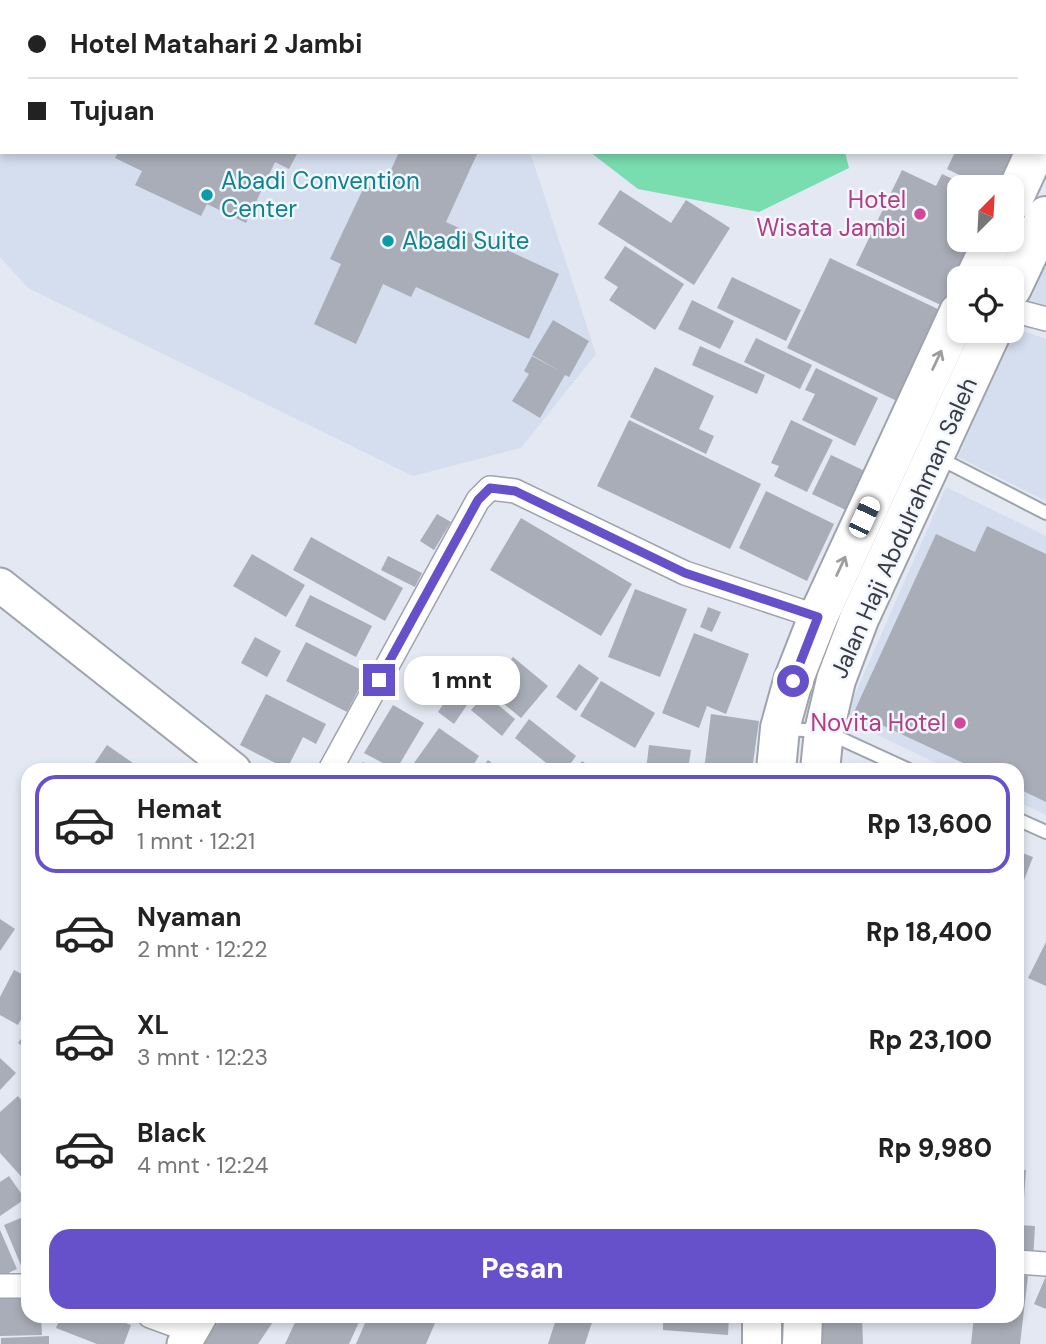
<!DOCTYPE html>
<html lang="id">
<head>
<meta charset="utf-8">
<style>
  :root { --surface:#fff; --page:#f6f6f6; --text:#222; --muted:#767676; --line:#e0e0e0; --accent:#6751ca }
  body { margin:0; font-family:"DM Sans",sans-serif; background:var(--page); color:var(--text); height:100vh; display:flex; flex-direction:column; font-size:26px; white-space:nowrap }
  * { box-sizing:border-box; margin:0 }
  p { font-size:23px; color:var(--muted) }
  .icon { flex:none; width:38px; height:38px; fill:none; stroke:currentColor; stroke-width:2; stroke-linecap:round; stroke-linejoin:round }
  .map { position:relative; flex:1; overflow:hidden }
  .side { position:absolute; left:21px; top:763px; width:1003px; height:560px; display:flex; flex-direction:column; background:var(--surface); border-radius:21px; box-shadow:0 4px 10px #0003 }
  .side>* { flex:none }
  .top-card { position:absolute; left:0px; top:0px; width:1046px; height:154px; box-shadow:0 4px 10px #0003; display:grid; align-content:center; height:154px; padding:0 28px; background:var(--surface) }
  .needle { width:46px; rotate:24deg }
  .buttons { position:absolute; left:947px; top:175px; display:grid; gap:14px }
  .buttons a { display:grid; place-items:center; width:77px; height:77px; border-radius:14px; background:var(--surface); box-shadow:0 4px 10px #0003; font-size:35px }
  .end { position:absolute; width:32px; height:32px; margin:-16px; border:9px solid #6751ca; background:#fff; box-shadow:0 0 0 4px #fff }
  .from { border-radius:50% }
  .bubble { position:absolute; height:49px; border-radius:21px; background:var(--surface); box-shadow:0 4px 10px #0003; font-size:23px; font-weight:800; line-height:49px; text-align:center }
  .car { position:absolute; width:21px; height:42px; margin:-21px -10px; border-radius:9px; box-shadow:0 0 5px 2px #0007; background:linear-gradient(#fff 24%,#345 0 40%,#fff 0 76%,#345 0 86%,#fff 0) }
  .top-card b { display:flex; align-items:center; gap:24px; height:66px; font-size:26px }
  .top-card b+b { border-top:2px solid var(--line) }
  .top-card i { width:18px; height:18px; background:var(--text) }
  ul { padding:12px 0 0; list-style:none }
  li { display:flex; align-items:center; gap:21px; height:98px; margin:0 14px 10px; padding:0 14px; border:4px solid transparent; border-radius:21px }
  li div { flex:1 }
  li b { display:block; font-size:26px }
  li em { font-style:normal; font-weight:800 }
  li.active { border-color:var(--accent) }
  li>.icon { width:63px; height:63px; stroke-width:1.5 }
  .primary-button { display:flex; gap:14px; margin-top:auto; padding:14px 28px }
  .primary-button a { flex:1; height:80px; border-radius:21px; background:var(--accent); color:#fff; font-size:28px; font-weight:800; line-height:80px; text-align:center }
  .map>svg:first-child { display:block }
  .built { fill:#d5deee }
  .green { fill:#79ddaf }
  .building { fill:#a9adb7 }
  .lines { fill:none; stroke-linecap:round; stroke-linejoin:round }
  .lane-casing { stroke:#9ea3ac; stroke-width:16 }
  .street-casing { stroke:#9ea3ac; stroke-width:26 }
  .secondary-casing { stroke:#9ea3ac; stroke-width:37 }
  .highway-casing { stroke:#9ea3ac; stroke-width:42 }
  .lane { stroke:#fff; stroke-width:12 }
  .street { stroke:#fff; stroke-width:23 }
  .secondary { stroke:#fff; stroke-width:33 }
  .highway { stroke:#fff; stroke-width:38 }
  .oneway { stroke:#9c9e9f }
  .route { stroke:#6751ca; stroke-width:9 }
  .culture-dot { fill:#0f9aa8; stroke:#f2f6fe; stroke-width:2.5 }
  .hotel-dot { fill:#d1479c; stroke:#f2f6fe; stroke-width:2.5 }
  .labels { text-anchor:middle; stroke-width:5; stroke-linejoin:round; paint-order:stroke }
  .culture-label { font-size:24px; fill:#0d838f; stroke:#f2f6fe; text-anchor:start }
  .hotel-label { font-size:24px; fill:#b23c85; stroke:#f2f6fe; text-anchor:end }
  .street-label { font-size:24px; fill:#3a3c3f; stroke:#f2f6fe }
</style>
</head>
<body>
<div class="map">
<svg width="1046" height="1344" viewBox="0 0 1046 1344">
  <rect width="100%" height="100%" fill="#e3e8f2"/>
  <g class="built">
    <path d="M0,0H552L2,2V152H530L596,354L521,448L413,476L28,288L0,257Z"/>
    <path d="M654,0H889L893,2H658Z"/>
    <path d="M1046,264V306L1030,301Z"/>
    <path d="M1015,328L1046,339V501L958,457Z"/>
    <path d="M946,487L1046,536V815L1017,801V770H951L844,719Z"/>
  </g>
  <path class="green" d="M590,152H845L849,168L759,212L638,189Z"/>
  <g class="building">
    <path d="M118,152H298L289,169L275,162L246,223L207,204L201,216L135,185L142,171L115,158Z"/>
    <path d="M399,152H478L446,222L559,274L529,339L416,287L411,297L383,284L356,344L314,324L341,264L330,259L365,185L381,192Z"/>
    <path d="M955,152H1013L996,187H984L947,169Z"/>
    <path d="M902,170L936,186L942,174L970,187H959V240H979L947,308L856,265Z"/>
    <path d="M620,190L671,223L686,200L730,228L694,285L598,224Z"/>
    <path d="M625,246L684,284L655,330L609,300L618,287L604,278Z"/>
    <path d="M830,258L942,311L899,402L787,348Z"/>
    <path d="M732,277L801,310L786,341L717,308Z"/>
    <path d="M692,300L734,321L720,349L678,329Z"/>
    <path d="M553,320L589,341L569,377L565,375L540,418L512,401L529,374L524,371L532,356L561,372L532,355Z"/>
    <path d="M756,338L812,365L800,389L744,362Z"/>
    <path d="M700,346L765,375L757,394L692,365Z"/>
    <path d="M655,367L714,396L699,429L714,436L706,454L630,417Z"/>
    <path d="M816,368L878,398L855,446L802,420L815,394L805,390Z"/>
    <path d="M629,420L761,484L730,549L597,486Z"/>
    <path d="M791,420L833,440L807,492L774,476L779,466L771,463Z"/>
    <path d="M831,455L869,473L850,512L812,494Z"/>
    <path d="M766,491L834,524L807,581L739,548Z"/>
    <path d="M437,514L451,522L434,550L420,541Z"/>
    <path d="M521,518L632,584L601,636L490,570Z"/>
    <path d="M987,526L1046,554V802L1017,788V770H978L854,712L936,534L975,552Z"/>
    <path d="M311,537L403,588L385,621L293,570Z"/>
    <path d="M252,554L305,585L286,617L233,586Z"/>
    <path d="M388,556L422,573L415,587L381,570Z"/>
    <path d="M635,589L687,609L660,677L608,657Z"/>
    <path d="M310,595L372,626L356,657L295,626Z"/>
    <path d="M708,607L721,612L712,632L700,627Z"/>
    <path d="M694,633L749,654L726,714L707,706L699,728L662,713Z"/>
    <path d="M255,637L281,651L267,677L241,663Z"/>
    <path d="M306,642L367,673L347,712L286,681Z"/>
    <path d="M513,657L548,686L521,718L486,689Z"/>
    <path d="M579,664L599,678L576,711L556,697Z"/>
    <path d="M601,681L655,713L635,748L580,716Z"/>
    <path d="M452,691L469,702L454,724L438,712Z"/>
    <path d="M266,694L326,724L316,744L303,737L287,769L240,745Z"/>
    <path d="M485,694L515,719L502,736L471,710Z"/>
    <path d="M393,705L424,723L396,770L364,753Z"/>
    <path d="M711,714L759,721L752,770H704Z"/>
    <path d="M529,719L576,756L566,770H555L515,738Z"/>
    <path d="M439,728L479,756L470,770H409Z"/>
    <path d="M107,745L143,770H90Z"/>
    <path d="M649,745L691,750L688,770H646Z"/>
    <path d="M488,760L501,770H480Z"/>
    <path d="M582,761L595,770H576Z"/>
    <path d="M363,762L377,770H358Z"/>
    <path d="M1017,851L1033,857L1017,898Z"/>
    <path d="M0,919L15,929L0,951Z"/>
    <path d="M1046,942V986L1028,978Z"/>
    <path d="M14,970L28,977V1006L18,1025L0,1015V997Z"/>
    <path d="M28,1029V1050L18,1043Z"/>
    <path d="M0,1058L16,1073L0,1090Z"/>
    <path d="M18,1096L28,1108V1184L0,1153V1112Z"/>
    <path d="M1017,1169L1026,1170L1023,1212H1017Z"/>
    <path d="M9,1176L25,1199L0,1216V1182Z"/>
    <path d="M28,1215V1282L4,1225Z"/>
    <path d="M1017,1225L1035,1226L1033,1261L1017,1259Z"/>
    <path d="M0,1230L17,1269L0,1277Z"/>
    <path d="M1017,1275L1028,1276L1020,1344H971L974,1316H1017Z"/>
    <path d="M1046,1276V1309L1034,1304Z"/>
    <path d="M28,1298V1316H41L42,1335L0,1336V1299Z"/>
    <path d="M61,1316H106L131,1325L124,1344H97L56,1328Z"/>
    <path d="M222,1316H277L258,1344H204Z"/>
    <path d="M298,1316H347L359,1322L349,1344H285Z"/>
    <path d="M368,1316H438L426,1344H356Z"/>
    <path d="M557,1316H594L585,1344H548Z"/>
    <path d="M663,1316H729L728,1335L663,1330Z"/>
    <path d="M823,1316H862L863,1344H823Z"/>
    <path d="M49,1336V1344H1V1338Z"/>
  </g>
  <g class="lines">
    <defs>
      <g id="lane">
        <path d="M939,458L1046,513"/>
        <path d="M784,729L824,731L909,770"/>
        <path d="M1017,819L1046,832"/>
      </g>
      <g id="street">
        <path d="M1012,310L1046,319"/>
        <path d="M330,770L478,500L490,488L515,491L685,573L818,617"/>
        <path d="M1017,1262L1046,1264"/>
        <path d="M0,1286H28"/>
        <path d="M150,1316L191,1331"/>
      </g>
      <g id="secondary">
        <path d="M0,585L234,770"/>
        <path d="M184,1344L200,1316"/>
      </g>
      <g id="highway">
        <path d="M1012,202L1035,152"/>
        <path d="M975,278L993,240"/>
        <path d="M1012,288L1046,216"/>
        <path d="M776,770L780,728L793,681L818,617L959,312"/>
        <path d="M820,770L824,731L836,680L859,619L992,331"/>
        <path d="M762,1344V1316"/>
        <path d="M802,1344L803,1316"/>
      </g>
    </defs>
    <use href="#lane" class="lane-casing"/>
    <use href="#street" class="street-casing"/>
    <use href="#secondary" class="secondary-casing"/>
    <use href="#highway" class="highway-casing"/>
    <use href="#lane" class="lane"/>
    <use href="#street" class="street"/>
    <use href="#secondary" class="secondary"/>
    <use href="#highway" class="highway"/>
  </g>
  <defs><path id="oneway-shaft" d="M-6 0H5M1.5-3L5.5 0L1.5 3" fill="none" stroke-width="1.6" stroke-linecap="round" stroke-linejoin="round" transform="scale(1.75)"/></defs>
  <g class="oneway">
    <use href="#oneway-shaft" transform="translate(937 360) rotate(-65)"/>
    <use href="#oneway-shaft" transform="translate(841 566) rotate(-65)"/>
  </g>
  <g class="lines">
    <path class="route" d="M379,680L478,500L490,488L515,491L685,573L818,617L793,681"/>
  </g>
  <g class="culture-dot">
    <circle cx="207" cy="195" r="7"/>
    <circle cx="388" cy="241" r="7"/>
  </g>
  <g class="hotel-dot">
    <circle cx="920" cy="214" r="7"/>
    <circle cx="960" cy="723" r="7"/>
  </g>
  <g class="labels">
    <g class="culture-label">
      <text x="221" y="189">Abadi Convention<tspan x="221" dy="28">Center</tspan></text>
      <text x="402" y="249">Abadi Suite</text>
    </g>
    <g class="hotel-label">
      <text x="906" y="208">Hotel<tspan x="906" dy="28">Wisata Jambi</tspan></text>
      <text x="946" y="731">Novita Hotel</text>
    </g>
    <g class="street-label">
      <text transform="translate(904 528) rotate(-66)" y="8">Jalan Haji Abdulrahman Saleh</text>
    </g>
  </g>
</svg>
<div class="buttons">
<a><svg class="needle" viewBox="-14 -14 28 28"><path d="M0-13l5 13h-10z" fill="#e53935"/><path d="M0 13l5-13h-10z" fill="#767676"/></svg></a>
<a><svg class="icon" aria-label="locate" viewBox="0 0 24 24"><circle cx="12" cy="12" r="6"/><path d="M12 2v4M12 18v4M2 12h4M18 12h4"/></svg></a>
</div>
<i class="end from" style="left:793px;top:681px"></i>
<i class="end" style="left:379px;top:680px"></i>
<div class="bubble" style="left:404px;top:656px;width:116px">1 mnt</div>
<i class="car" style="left:864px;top:517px;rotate:25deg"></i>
<div class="top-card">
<b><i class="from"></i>Hotel Matahari 2 Jambi</b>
<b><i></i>Tujuan</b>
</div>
<section class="side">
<ul>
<li class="active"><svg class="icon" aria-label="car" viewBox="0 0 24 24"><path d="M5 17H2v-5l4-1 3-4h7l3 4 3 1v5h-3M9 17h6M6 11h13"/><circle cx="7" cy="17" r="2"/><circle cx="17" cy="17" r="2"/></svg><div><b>Hemat</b><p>1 mnt · 12:21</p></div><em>Rp 13,600</em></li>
<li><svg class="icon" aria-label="car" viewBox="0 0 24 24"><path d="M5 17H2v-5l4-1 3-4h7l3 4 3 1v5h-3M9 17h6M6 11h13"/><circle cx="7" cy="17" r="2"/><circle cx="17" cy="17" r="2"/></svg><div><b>Nyaman</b><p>2 mnt · 12:22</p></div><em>Rp 18,400</em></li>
<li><svg class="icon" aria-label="car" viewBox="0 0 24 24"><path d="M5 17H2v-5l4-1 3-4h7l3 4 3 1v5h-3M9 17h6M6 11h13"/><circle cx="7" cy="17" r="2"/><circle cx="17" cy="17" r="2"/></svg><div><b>XL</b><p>3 mnt · 12:23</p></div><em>Rp 23,100</em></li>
<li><svg class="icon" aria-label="car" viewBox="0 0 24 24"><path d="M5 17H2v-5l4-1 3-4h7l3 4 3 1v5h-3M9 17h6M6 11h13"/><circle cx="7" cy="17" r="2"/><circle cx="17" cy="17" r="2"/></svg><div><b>Black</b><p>4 mnt · 12:24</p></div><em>Rp 9,980</em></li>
</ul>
<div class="primary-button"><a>Pesan</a></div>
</section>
</div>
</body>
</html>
